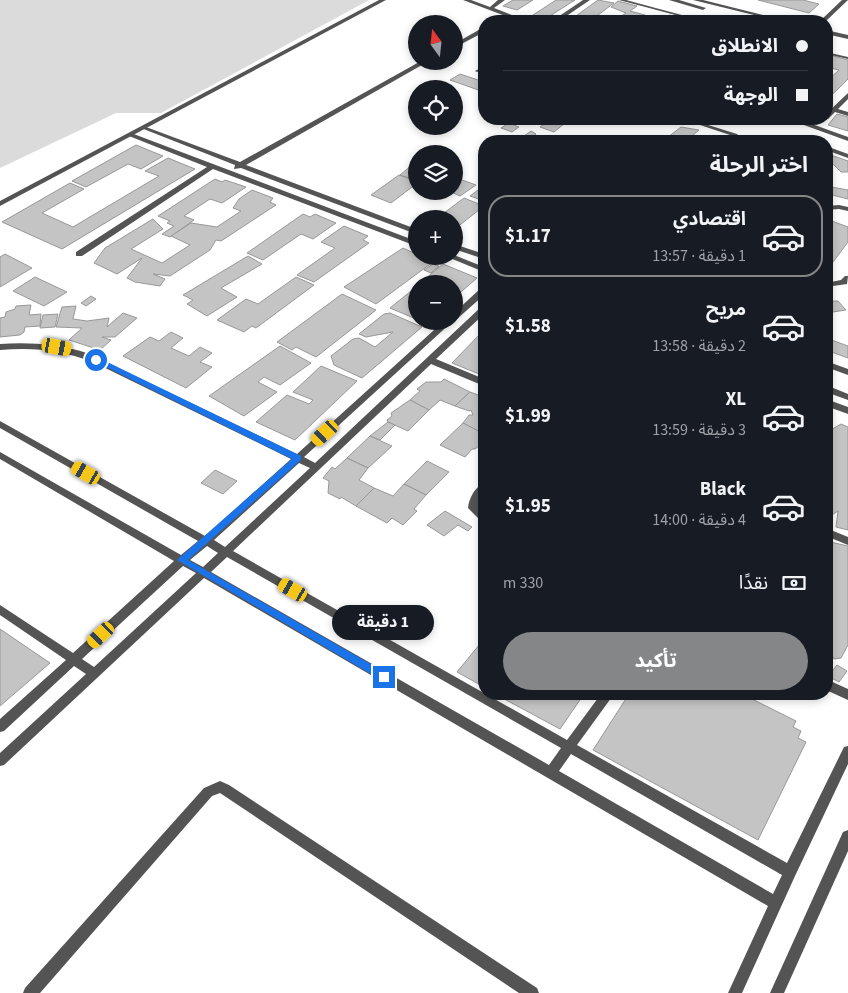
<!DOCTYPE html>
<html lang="ar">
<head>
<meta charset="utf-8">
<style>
  :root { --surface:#171b24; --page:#242831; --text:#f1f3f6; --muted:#9ea1a6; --line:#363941; --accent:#858687 }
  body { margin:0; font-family:"Source Sans 3","Noto Sans Arabic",sans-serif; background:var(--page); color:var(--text); direction:rtl; height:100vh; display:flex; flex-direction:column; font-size:19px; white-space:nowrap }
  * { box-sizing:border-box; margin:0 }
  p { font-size:16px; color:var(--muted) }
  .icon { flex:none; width:28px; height:28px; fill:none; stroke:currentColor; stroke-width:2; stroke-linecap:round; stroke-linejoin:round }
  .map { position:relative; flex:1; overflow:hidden; direction:ltr }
  .drawer { position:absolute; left:478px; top:135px; width:355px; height:565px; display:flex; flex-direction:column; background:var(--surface); border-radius:20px; box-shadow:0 2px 8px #0003; direction:rtl }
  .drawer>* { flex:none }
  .banner { position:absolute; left:478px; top:15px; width:355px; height:110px; border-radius:20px; box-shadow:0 2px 8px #0003; direction:rtl; display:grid; align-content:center; height:110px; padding:0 25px; background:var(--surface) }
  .needle { width:32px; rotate:345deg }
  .controls { position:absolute; left:408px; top:15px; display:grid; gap:10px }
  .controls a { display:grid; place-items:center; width:55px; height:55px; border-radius:50%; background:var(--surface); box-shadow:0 2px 8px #0003; font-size:25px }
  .end { position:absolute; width:22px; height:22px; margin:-11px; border:6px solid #1a73e8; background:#fff; box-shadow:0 0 0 2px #fff }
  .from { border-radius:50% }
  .bubble { position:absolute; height:35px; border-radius:18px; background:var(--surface); box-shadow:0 2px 8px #0003; font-size:16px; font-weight:700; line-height:35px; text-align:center; direction:rtl }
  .car { position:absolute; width:15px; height:30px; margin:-15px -8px; border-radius:6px; box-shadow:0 0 4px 1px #0007; background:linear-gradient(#f5c518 24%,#345 0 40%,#f5c518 0 76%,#345 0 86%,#f5c518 0) }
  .banner b { display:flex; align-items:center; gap:18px; height:48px; font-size:19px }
  .banner b+b { border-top:1px solid var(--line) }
  .banner i { width:12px; height:12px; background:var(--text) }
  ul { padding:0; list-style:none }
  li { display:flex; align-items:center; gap:15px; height:82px; margin:0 10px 8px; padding:0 15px; border:2px solid transparent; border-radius:20px }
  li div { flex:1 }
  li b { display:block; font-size:19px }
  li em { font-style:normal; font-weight:700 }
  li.current { border-color:var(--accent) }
  li>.icon { width:45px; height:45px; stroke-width:1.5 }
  h2 { padding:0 25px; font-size:22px; line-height:60px }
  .pay { display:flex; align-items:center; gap:12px; height:55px; padding:0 25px; font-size:19px }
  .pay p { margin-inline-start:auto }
  .button { display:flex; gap:10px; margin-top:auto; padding:10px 25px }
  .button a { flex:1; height:58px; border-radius:30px; background:var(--accent); color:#fff; font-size:20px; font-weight:700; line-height:58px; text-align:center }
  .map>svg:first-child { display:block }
  .green { fill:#dbdbdb }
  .building { fill:#c4c4c4; stroke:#989898 }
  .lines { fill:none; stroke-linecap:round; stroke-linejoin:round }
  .service { fill:#545454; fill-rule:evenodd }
  .minor { fill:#545454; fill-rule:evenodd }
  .tertiary { fill:#545454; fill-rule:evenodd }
  .route { fill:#1a73e8 }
</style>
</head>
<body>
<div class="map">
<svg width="848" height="993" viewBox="0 0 848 993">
  <rect width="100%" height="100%" fill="#fff"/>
  <path class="green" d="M0,0H369L161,113H116L0,168Z"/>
  <g class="building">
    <path d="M513,0H533L517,10L503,6Z"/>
    <path d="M556,0H575L542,21L530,17Z"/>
    <path d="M598,0L614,3L590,21H569Z"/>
    <path d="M758,0H803L819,4L809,13Z"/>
    <path d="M618,1L637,6L630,11L645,15L636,21H614L626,13L611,7Z"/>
    <path d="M670,15L679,18L691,21H662Z"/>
    <path d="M826,54L848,60V79L826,101V82L839,70L826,67Z"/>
    <path d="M460,74L484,82V92L450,80Z"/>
    <path d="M837,114L848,117V131L828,125Z"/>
    <path d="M551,119H570L554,132L540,127Z"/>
    <path d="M509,123L519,127L512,132L501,128Z"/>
    <path d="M681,127L699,130L686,141H663Z"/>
    <path d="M531,131L536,134L533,136L543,139L539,141H517Z"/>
    <path d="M136,145L163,156L141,169L128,164L86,187L72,181Z"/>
    <path d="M828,154L848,161V172H841L834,165L826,161Z"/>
    <path d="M168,158L195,169L62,249L2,222L70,183L84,189L42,213L73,227L159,176L145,171Z"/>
    <path d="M413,164L416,165V180L400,175Z"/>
    <path d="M399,175L416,181V184L391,203L371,195Z"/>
    <path d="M454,177L476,185L460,196L449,191H454Z"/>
    <path d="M215,179L222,182L225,180L246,187L222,203L210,199L184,216L194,220L170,237L162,234L174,226L167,223L170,221L158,216Z"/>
    <path d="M826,186L848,190V199L832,195H826Z"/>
    <path d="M482,187L484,188V201L470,196Z"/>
    <path d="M252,190L273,198L270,202L276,205L221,241L216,240L210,250L170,276L153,274L165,279L160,286L135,282L127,278L142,258L117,274L94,263L105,248L153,219L163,229L131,249L162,263L190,245L171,236L191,223L217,227L241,211L233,208L239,199Z"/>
    <path d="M464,198L484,206L456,228L454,227V219H436Z"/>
    <path d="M303,214L310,217L315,214L336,223L313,239L301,234L263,260L247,253Z"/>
    <path d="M832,221L848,227V242L827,270L826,228Z"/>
    <path d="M344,226L368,236L363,240L369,243L314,282L297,275L335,248L321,242Z"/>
    <path d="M403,248L416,254V256L433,262L376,304L344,287Z"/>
    <path d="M5,254L32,268L0,287V257Z"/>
    <path d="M248,256L262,264L221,288L237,297L207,316L187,304L193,300L183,295Z"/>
    <path d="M433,264L439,266L431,273L424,270Z"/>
    <path d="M443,264L477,278L454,298V284H419Z"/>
    <path d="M35,277L67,292L44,306L13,291Z"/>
    <path d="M296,277L314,285L256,328L252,326L244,332L217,320L246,299L258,304Z"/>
    <path d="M416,287V319L390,308Z"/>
    <path d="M342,294L376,310L316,357L296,347L292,350L277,342Z"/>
    <path d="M91,296L96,299L86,306L81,303Z"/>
    <path d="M826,301H838L846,310L826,313Z"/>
    <path d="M31,305L29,315L41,314L40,326L25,327L24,332L20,335L0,337V318L5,317L6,312L15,309L16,306Z"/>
    <path d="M76,306L73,319L87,321L109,318L107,327L123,313L137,318L115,337H102L111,340L100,350L69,340L82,328L56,327L62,307Z"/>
    <path d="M390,313L422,327L362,378L334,365L331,356L353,339L359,338L375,347L393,332L366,337L359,334L384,314Z"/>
    <path d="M58,314L55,327L40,328L43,315Z"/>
    <path d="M484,330V376L452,363Z"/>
    <path d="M171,332L183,338L171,348L189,356L200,347L212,353L200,362L212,367L186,388L123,356L150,337L159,341Z"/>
    <path d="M826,338L848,346V358L826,350Z"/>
    <path d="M280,346L311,363L280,385L264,377L258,382L277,392L244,416L209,396Z"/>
    <path d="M321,366L357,381L295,440L256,422L287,395L309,404L313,400L293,392Z"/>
    <path d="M444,379L470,392L455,406L440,400L429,410L410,400L420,391L417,389L426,382H441Z"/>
    <path d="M470,392L484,397V434L463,423L469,415H473L471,410L469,411L455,406Z"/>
    <path d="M410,400L429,410L408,431L388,422L387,420L392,416L391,413Z"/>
    <path d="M388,422L395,425L380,440L370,436Z"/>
    <path d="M463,423L484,434L478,442L480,445L475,449H472L465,457L440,445Z"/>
    <path d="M841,424L848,427V530L836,527L838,511L826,519V429L829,431Z"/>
    <path d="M370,436L392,446L368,468L347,458Z"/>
    <path d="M347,458L368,468L359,480L374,488L356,506L341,497L340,499L328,493L329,481L323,478L332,467L335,469Z"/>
    <path d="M427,461L449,472L426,495L404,484Z"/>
    <path d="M215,470L237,481L223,494L201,483Z"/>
    <path d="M404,484L426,495L414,509L417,511L403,525L392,518L387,523L356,506L374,488L393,496Z"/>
    <path d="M445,511L472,527L468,531L458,525L444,536L427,525Z"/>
    <path d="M826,541L848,546V645L841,658L834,659L828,649H826Z"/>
    <path d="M0,629L50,663L0,706Z"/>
    <path d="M484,639V687L457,672Z"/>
    <path d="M837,665L847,671L839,682L828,676Z"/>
    <path d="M495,694H584L560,729Z"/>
    <path d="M629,694H742L796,721L793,727L801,731L798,738L806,742L758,840L593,750Z"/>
  </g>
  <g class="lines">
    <g class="service">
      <path d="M619,0H626L704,21H698Z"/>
      <path d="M826,52L848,57V59L826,54Z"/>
      <path d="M484,66V69L477,72L475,71Z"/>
      <path d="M682,119H689L737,134L744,141H738L733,136Z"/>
    </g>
    <g class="minor">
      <path d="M463,0H471L490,7L498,0H505L494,8L527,21H519Z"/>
      <path d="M583,0H590L559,21H552Z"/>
      <path d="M669,0H679L706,8L703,10Z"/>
      <path d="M693,0H703L787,21H778Z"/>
      <path d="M842,0H848L826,21H820Z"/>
      <path d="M651,15L656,16L650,21H644Z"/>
      <path d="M484,27V32L454,48V44Z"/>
      <path d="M826,30L848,35V39L826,34Z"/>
      <path d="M421,61H429L246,165L416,229V234L241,168L234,169L235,165L141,128L146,127L240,162Z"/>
      <path d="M848,93V99L838,109L848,112V116L835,112L828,119H824H826V114Z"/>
      <path d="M789,119H798L848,137V141L790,120Z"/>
      <path d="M131,133L416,241V246L213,169L82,256H76V252L207,167L129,136L128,135Z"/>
      <path d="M786,138L807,139L810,141H765L768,139Z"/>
      <path d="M826,146L848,154V158L826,150Z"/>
      <path d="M839,205L848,207V211L839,209L826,210V206Z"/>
      <path d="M454,244L484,254V259L454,249Z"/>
      <path d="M454,255L484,267V272L445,256Z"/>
      <path d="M845,276H848L847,284L826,287V283L841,280Z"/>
      <path d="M481,288H484V295L457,319H454V313Z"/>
      <path d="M481,307H484V314L436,359L484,379V386L431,364L233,551L567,740L601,694H614L577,745L787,863L844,747L848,746V764L795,876L742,993H728L768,906L204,578L4,765L0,766V753L86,674L74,666L4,731L0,732V719L66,660L0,615V605L73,653L174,561L0,459V452L181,555L198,541L0,428V421L205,536L291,459L93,362C62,350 33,347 0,350V344C30,342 58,344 87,353L297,454L444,321H453L304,457L315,463ZM299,463L310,468L225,547L214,540ZM207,546L218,553L203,567L190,560ZM227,557L561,748L549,765L211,572ZM183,566L196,573L94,667L82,659ZM571,754L782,875L773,894L559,771Z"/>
      <path d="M826,361L848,369V375L826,367Z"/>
      <path d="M826,385L848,394V400L826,392Z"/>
      <path d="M826,399L848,407V414L826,406Z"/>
      <path d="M484,483V494L479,501L478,507L484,511V521L480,520L468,508C469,498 475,487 484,483Z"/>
      <path d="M826,528L848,537V545L826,536Z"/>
      <path d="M826,679L848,689V700L826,690Z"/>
      <path d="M220,781L229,785L537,988L539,993H519L220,793L212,796L40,993H23L25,988L204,788Z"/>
      <path d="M848,830V851L784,993H770L843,832Z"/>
    </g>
    <path class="tertiary" d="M379,0H386L0,206V201Z"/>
  </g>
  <path class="route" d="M94,358H99L301,456V460L188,560L388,674V680H381L177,560L292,459L94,361Z"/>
</svg>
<div class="controls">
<a><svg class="needle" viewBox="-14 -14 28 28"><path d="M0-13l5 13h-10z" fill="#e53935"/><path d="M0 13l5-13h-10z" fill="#9ea1a6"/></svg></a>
<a><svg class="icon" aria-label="locate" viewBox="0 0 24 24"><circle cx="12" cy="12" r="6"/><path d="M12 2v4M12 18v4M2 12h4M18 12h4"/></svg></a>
<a><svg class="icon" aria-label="layers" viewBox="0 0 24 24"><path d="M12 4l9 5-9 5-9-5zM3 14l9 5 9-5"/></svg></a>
<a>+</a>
<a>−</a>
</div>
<i class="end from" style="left:96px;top:360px"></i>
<i class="end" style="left:384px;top:677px"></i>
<div class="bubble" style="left:332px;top:605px;width:102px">1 دقيقة</div>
<i class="car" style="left:57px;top:347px;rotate:100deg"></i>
<i class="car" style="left:325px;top:433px;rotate:227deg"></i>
<i class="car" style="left:86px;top:473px;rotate:300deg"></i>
<i class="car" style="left:293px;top:590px;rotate:300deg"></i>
<i class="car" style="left:101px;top:635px;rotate:227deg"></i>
<div class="banner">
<b><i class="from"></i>الانطلاق</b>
<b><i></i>الوجهة</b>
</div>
<section class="drawer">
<h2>اختر الرحلة</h2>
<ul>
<li class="current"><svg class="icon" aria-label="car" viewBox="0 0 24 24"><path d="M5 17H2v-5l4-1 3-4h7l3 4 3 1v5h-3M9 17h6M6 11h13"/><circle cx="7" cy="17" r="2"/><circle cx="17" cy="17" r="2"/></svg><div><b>اقتصادي</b><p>1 دقيقة · 13:57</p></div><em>$1.17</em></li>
<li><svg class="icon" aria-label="car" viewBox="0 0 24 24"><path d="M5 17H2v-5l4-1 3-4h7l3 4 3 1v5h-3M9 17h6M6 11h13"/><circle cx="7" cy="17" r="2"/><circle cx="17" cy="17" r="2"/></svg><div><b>مريح</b><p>2 دقيقة · 13:58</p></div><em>$1.58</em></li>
<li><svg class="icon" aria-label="car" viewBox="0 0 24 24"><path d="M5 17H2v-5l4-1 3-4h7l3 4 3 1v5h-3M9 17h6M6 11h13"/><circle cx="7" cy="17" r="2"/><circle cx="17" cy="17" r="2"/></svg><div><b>XL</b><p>3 دقيقة · 13:59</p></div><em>$1.99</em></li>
<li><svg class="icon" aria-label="car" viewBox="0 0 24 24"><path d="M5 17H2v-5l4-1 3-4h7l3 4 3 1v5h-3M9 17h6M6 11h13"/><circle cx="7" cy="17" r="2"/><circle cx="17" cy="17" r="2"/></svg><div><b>Black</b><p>4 دقيقة · 14:00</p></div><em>$1.95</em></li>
</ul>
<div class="pay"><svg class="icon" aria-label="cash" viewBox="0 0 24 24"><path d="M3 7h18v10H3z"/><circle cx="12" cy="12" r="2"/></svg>نقدًا<p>330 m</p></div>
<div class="button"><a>تأكيد</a></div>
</section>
</div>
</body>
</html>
